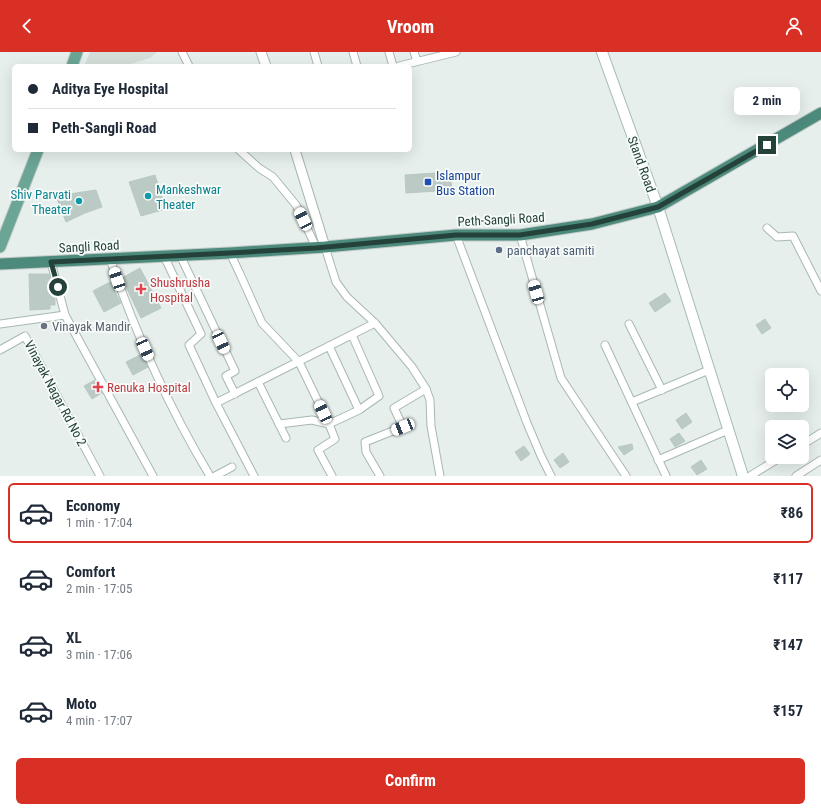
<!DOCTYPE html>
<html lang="en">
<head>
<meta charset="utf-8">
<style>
  :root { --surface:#fff; --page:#f6f6f7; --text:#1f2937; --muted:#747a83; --line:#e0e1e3; --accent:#d93025 }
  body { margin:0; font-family:"Roboto Condensed",sans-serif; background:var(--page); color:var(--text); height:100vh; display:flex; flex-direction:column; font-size:15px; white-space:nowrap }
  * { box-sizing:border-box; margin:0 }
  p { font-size:13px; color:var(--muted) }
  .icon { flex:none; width:22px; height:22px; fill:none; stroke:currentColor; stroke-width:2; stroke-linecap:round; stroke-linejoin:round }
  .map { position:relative; height:424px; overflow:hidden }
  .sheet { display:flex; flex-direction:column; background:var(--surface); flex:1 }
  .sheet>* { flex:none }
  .hud { position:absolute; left:12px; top:12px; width:400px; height:88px; border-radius:6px; box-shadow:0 4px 16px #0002; display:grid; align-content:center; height:88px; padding:0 16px; background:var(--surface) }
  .tools { position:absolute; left:765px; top:316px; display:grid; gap:8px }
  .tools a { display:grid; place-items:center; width:44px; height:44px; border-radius:6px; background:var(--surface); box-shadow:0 4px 16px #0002; font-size:20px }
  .end { position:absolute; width:18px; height:18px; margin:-9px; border:5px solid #24423a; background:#fff; box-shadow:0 0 0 2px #fff }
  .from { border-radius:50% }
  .bubble { position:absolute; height:28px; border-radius:6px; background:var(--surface); box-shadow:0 4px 16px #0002; font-size:13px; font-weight:700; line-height:28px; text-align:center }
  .car { position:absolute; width:12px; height:24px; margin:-12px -6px; border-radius:5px; box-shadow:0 0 3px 1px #0007; background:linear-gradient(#fff 24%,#345 0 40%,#fff 0 76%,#345 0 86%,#fff 0) }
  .hud b { display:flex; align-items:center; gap:14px; height:38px; font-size:15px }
  .hud b+b { border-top:1px solid var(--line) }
  .hud i { width:10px; height:10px; background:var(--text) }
  ul { padding:7px 0 0; list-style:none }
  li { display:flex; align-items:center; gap:12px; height:60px; margin:0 8px 6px; padding:0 8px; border:2px solid transparent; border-radius:6px }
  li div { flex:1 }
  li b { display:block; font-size:15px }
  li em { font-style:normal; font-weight:700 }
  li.active { border-color:var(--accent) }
  li>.icon { width:36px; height:36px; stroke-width:1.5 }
  .primary-button { display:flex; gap:8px; margin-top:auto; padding:8px 16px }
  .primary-button a { flex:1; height:46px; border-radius:6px; background:var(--accent); color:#fff; font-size:16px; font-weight:700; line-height:46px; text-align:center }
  header { display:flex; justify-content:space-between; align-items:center; height:52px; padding:0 16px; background:var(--accent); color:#fff; font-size:18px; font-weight:700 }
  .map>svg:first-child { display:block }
  .built { fill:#d4dfda }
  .building { fill:#bbcac4; stroke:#b8c9c2 }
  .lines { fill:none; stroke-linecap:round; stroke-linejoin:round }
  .minor-casing { stroke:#a8b8b2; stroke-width:9 }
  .tertiary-casing { stroke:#a8b8b2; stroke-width:11 }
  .secondary-casing { stroke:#a4bbb3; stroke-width:12 }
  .primary-casing { stroke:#c2cac8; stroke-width:13 }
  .trunk-casing { stroke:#c2cac8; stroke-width:13 }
  .minor { stroke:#fff; stroke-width:7 }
  .tertiary { stroke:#fff; stroke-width:9 }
  .secondary { stroke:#fff; stroke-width:10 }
  .primary { stroke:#6aa596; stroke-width:11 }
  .trunk { stroke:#4c8a7c; stroke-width:11 }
  .route { stroke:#24423a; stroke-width:5 }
  .transit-dot { fill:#1a4fb4; stroke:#f7fbf9; stroke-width:1.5 }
  .culture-dot { fill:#0f9aa8; stroke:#f7fbf9; stroke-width:1.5 }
  .service-dot { fill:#5c6f8a; stroke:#f7fbf9; stroke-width:1.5 }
  .health-dot { fill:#e0444e; stroke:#f7fbf9; stroke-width:1.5 }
  .worship-dot { fill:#6b7280; stroke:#f7fbf9; stroke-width:1.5 }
  .labels { text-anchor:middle; stroke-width:3.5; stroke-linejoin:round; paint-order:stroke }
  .street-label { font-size:13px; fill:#24423a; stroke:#f7fbf9 }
  .transit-label { font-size:13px; fill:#164399; stroke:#f7fbf9; text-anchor:start }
  .culture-label { font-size:13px; fill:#0d838f; stroke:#f7fbf9; text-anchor:start }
  .service-label { font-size:13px; fill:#4e5e75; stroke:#f7fbf9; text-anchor:start }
  .health-label { font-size:13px; fill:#be3a42; stroke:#f7fbf9; text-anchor:start }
  .worship-label { font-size:13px; fill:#5b616d; stroke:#f7fbf9; text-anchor:start }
</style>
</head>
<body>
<header><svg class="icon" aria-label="back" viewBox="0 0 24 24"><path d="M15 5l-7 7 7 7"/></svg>Vroom<svg class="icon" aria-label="person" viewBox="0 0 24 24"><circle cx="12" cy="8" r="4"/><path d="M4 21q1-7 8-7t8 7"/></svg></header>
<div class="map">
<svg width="821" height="424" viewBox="0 0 821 424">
  <rect width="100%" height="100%" fill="#e6efeb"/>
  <path class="built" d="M90,0H157L150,6L124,14H84Z"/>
  <g class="building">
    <path d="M450,120L452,138L406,141L405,123Z"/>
    <path d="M155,123L166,157L141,164L129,130Z"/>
    <path d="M96,138L102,155L85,161L66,170L56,144Z"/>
    <path d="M140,216L161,256L141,266L125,233L122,226Z"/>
    <path d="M29,222H49L50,230H51L55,245V253H50V257L30,258Z"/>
    <path d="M110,230L121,251L104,260L93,239Z"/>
    <path d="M665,241L671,249L655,260L649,251Z"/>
    <path d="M765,267L771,276L762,282L756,273Z"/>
    <path d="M142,302L148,315L133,323L126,310Z"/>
    <path d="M95,328L102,341L92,347L84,334Z"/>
    <path d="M686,361L692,370L682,377L676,368Z"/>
    <path d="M679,381L685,389L675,395L670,387Z"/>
    <path d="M632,392L633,397L624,403L618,395Z"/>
    <path d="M524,394L530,402L521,409L515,400Z"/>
    <path d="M563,401L569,410L560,416L554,408Z"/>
    <path d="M701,408L707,417L697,423L691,415Z"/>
  </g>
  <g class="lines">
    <defs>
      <g id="minor">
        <path d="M182,0L189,14"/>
        <path d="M314,0L318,14"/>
        <path d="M353,0L357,14"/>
        <path d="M389,0L393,14"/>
        <path d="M414,0L417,9"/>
        <path d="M399,14L456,0"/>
        <path d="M239,98L259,116L273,125L296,153L316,195"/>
        <path d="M767,176L777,185L793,184L821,239"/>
        <path d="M456,183L527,371L541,404L551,424"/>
        <path d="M520,183L561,326L626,424"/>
        <path d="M325,195L336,230L347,245L375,271L412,315L426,337L430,348L431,374L440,424"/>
        <path d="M230,201L240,222L262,271L299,310L329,372L335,387L318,398L332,424"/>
        <path d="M180,203L235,319L226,324L235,342"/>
        <path d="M164,204L201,282L189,293L216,351L254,424"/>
        <path d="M110,207C136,282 169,356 210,424"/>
        <path d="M51,210L65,263L153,424"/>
        <path d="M0,272L65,263"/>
        <path d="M629,272L662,338"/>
        <path d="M605,293L666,424"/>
        <path d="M329,294L359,358"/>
        <path d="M0,298L25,284L100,424"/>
        <path d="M258,330L286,386"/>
        <path d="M632,350L709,318"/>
        <path d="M216,351L375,271"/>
        <path d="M279,372L312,368L329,372L359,358L379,344L352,283"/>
        <path d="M802,393L821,381"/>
        <path d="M658,408L728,378"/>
        <path d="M215,424L232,415"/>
        <path d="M380,424L366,400L365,390L403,375L394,356L426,337"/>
        <path d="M750,424L781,405"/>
        <path d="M796,424L821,408"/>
      </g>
      <g id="tertiary">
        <path d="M261,0L266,14"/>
        <path d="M295,98L325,195"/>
      </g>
      <path id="secondary" d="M602,0L658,155L743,424"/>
      <g id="primary">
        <path d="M72,14L77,0"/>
        <path d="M0,195L38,98"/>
      </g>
      <path id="trunk" d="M0,212L230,201L325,195L456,183H520L592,172L658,155L821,61"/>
    </defs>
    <use href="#minor" class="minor-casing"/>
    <use href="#tertiary" class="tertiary-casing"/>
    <use href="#secondary" class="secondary-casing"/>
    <use href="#primary" class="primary-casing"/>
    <use href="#trunk" class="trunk-casing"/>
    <use href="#minor" class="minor"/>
    <use href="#tertiary" class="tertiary"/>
    <use href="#secondary" class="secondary"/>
    <use href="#primary" class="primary"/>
    <use href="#trunk" class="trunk"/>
  </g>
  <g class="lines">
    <path class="route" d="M58,235L51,210L230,201L316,196L456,183H520L592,172L658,155L767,93"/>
  </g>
  <rect class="transit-dot" x="424" y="126" width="8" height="8" rx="2"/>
  <g class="culture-dot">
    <circle cx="148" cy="144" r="4"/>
    <circle cx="79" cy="149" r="4"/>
  </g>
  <circle class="service-dot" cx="499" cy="198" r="4"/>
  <g class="health-dot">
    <path d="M139 231h4v4h4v4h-4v4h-4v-4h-4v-4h4z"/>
    <path d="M96 329h4v4h4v4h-4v4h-4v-4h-4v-4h4z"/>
  </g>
  <circle class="worship-dot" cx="44" cy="274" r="4"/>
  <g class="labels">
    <g class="street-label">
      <text transform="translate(642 112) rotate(70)" y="5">Stand Road</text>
      <text transform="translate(501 167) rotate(-3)" y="5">Peth-Sangli Road</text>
      <text transform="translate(89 194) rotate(-3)" y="5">Sangli Road</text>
      <text transform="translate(56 341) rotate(62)" y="5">Vinayak Nagar Rd No 2</text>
    </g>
    <g class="transit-label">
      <text x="436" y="128">Islampur<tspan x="436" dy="15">Bus Station</tspan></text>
    </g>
    <g class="culture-label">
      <text x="156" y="142">Mankeshwar<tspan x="156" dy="15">Theater</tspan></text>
      <text x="71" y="147" text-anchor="end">Shiv Parvati<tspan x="71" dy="15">Theater</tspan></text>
    </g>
    <g class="service-label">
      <text x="507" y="203">panchayat samiti</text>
    </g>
    <g class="health-label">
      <text x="150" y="235">Shushrusha<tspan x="150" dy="15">Hospital</tspan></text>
      <text x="107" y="340">Renuka Hospital</text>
    </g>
    <g class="worship-label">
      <text x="52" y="279">Vinayak Mandir</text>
    </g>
  </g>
</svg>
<div class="tools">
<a><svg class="icon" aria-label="locate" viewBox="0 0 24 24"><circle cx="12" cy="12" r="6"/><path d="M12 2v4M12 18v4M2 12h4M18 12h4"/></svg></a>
<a><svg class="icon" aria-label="layers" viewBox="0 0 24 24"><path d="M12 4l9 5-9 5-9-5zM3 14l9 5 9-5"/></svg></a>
</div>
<i class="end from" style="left:58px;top:235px"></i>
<i class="end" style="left:767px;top:93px"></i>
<div class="bubble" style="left:734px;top:35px;width:66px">2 min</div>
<i class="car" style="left:303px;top:167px;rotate:334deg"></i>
<i class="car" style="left:117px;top:227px;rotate:341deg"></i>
<i class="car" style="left:536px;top:240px;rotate:344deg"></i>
<i class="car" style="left:221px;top:290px;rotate:155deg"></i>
<i class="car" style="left:145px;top:297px;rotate:156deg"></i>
<i class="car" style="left:323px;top:360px;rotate:335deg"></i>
<i class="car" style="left:403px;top:375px;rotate:248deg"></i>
<div class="hud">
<b><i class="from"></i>Aditya Eye Hospital</b>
<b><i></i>Peth-Sangli Road</b>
</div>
</div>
<section class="sheet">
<ul>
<li class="active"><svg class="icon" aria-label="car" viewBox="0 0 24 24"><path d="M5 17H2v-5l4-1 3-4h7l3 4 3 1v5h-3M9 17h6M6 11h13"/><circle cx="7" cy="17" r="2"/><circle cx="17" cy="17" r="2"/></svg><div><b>Economy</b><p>1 min · 17:04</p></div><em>₹86</em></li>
<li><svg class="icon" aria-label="car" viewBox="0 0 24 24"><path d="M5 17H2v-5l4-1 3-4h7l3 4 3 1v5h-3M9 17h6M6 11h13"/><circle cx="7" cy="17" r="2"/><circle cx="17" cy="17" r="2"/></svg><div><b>Comfort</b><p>2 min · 17:05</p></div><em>₹117</em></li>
<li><svg class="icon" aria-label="car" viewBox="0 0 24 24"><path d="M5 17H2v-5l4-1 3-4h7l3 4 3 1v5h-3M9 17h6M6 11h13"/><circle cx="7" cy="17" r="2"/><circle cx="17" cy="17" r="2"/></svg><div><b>XL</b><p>3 min · 17:06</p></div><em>₹147</em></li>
<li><svg class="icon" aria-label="car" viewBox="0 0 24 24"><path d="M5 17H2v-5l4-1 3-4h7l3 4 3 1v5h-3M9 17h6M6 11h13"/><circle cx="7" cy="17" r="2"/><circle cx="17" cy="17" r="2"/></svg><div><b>Moto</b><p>4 min · 17:07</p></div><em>₹157</em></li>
</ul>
<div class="primary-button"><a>Confirm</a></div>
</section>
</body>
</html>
